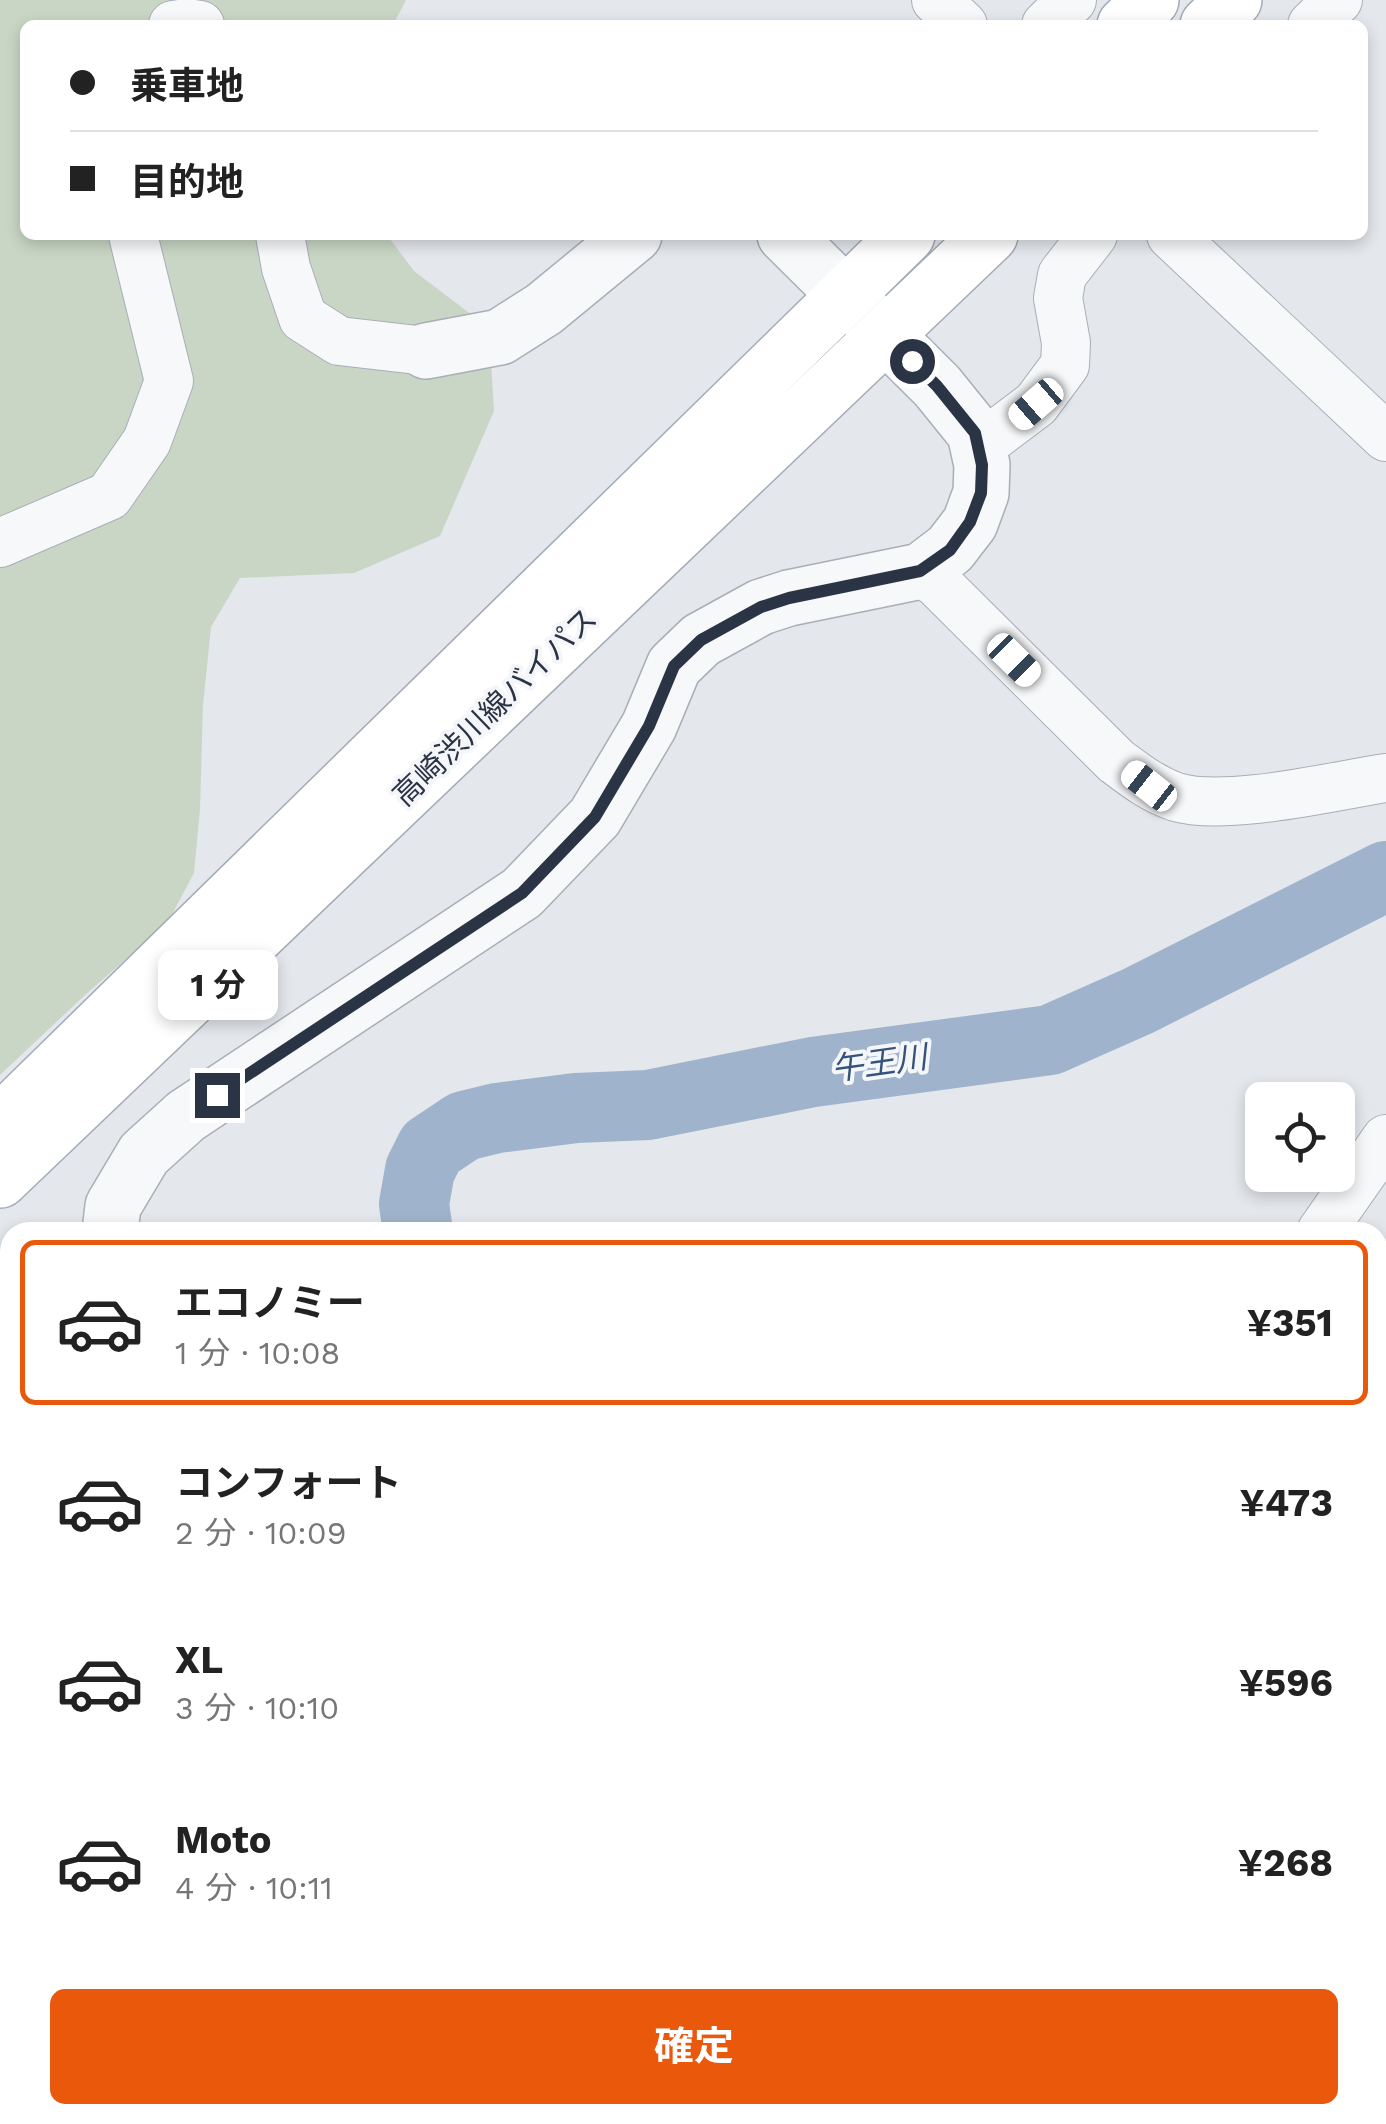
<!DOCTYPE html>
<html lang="ja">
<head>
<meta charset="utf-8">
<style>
  :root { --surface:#fff; --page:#f2f2f2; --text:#222; --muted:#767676; --line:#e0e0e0; --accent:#ea580c }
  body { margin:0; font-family:"Work Sans","Noto Sans JP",sans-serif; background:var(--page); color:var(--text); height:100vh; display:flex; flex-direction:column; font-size:38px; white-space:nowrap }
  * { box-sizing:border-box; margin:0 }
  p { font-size:32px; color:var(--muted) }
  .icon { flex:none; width:55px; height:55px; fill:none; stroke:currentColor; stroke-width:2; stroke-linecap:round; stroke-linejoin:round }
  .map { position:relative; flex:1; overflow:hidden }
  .details { position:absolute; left:0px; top:1222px; width:1388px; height:902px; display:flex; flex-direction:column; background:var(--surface); border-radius:30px 30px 0 0; box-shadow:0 5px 15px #0003 }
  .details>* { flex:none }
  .hud { position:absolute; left:20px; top:20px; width:1348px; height:220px; border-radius:15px; box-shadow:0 5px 15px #0003; display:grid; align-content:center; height:220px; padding:0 50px; background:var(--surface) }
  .buttons { position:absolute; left:1245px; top:1082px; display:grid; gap:20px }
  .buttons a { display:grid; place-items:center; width:110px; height:110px; border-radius:15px; background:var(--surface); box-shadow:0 5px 15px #0003; font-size:50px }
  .end { position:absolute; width:45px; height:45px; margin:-22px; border:12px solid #2b3445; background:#fff; box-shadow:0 0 0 5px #fff }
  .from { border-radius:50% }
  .bubble { position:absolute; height:70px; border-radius:15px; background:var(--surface); box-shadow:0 5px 15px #0003; font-size:32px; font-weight:700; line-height:70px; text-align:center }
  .car { position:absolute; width:30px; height:60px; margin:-30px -15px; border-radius:12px; box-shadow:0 0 8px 2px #0007; background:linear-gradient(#fff 24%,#345 0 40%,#fff 0 76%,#345 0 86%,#fff 0) }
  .hud b { display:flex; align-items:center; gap:35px; height:95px; font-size:38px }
  .hud b+b { border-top:2px solid var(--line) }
  .hud i { width:25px; height:25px; background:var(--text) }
  ul { padding:18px 0 0; list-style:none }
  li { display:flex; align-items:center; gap:30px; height:165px; margin:0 20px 15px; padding:0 30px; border:5px solid transparent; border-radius:15px }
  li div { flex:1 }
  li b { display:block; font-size:38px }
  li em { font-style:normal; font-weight:700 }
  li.on { border-color:var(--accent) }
  li>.icon { width:90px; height:90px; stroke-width:1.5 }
  .primary-button { display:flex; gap:20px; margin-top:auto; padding:20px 50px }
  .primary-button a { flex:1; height:115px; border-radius:15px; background:var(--accent); color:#fff; font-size:40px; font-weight:700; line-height:115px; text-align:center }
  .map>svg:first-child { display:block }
  .green { fill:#c9d6c5 }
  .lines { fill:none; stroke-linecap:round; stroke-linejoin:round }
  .river { stroke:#9fb4cc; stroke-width:70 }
  .minor-casing { stroke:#a9aeb7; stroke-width:50 }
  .tertiary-casing { stroke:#a9aeb7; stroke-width:58 }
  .primary-casing { stroke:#a3abb8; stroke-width:58 }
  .minor { stroke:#f7f8fa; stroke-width:48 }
  .tertiary { stroke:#f7f8fa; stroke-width:55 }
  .primary { stroke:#fff; stroke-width:55 }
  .route { stroke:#2b3445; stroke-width:12 }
  .labels { text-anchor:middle; stroke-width:8; stroke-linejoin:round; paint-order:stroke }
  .street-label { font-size:30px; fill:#2b3445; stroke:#f4f6f9 }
  .water-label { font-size:32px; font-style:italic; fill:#34527a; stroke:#f4f6f9 }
</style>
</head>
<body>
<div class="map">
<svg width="1386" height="2124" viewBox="0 0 1386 2124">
  <rect width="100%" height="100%" fill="#e4e7ec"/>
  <g class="green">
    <path d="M0,0H406L393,25H25V235H387L414,271L489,328L494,411L440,536L354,573L240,578L211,627L203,705L200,809L194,873L168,922L85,995L0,1075Z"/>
    <path d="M0,1607L10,1611V1686L0,1690Z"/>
  </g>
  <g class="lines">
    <g class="river">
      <path d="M418,1232L414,1204L420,1170L431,1148L464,1126L497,1118L576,1108L648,1105L813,1072L1050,1040L1138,1001L1386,876"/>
      <path d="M0,1592L10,1598"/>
    </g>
    <defs>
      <g id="minor">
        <path d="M936,0L963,25"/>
        <path d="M173,25L187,23L200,25"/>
        <path d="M1046,25L1072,0"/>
        <path d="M1312,25L1338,0"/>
        <path d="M280,235L286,268L303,318L339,341L426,351"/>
        <path d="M1171,235L1386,437"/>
        <path d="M979,447L1036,404L1065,365L1066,343L1058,298L1062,275L1093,235"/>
        <path d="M0,543L109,496L147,441L169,381L133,235"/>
        <path d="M921,571L938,584L1116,761C1136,776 1153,789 1176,797C1226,812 1333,786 1386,778"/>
        <path d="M1321,1232L1386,1139"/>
        <path d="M1378,1589L1386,1596"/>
        <path d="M1378,1803L1386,1796"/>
        <path d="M0,2007L10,2016"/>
        <path d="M88,2124L103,2115"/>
        <path d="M909,2124L930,2115"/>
      </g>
      <g id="tertiary">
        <path d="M426,351L500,337L544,309L634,235"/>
        <path d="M110,1232L113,1206L144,1154L186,1116L522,893L595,817L649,726L674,666L701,640L761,607L789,598L921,571L950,549L970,523L981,493L982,465L975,433L937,386L785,235"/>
        <path d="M1256,2115L1266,2124"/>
      </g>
      <g id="primary">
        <path d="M1125,25L1151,0"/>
        <path d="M1208,25L1234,0"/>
        <path d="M0,1123L907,235"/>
        <path d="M0,1180L990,235"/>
      </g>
    </defs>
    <use href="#minor" class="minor-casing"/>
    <use href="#tertiary" class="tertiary-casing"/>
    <use href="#primary" class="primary-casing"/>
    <use href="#minor" class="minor"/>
    <use href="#tertiary" class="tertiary"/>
    <use href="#primary" class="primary"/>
  </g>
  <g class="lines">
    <path class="route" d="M217,1095L522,893L595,817L649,726L674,666L701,640L761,607L789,598L920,571L950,550L970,522L981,493L982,465L975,433L937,386L912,361"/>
  </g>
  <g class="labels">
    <g class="street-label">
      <text transform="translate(495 707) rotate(-44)" y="10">高崎渋川線バイパス</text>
    </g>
    <g class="water-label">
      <text transform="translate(879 1063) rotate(-8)" y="11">午王川</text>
    </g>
  </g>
</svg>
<div class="buttons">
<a><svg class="icon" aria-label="locate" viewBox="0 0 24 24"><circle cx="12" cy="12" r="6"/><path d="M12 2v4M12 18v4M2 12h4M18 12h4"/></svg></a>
</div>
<i class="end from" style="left:912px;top:361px"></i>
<i class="end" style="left:217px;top:1095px"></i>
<div class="bubble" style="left:158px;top:950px;width:120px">1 分</div>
<i class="car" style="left:1036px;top:404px;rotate:229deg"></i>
<i class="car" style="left:1014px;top:660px;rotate:135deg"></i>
<i class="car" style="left:1149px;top:786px;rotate:308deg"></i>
<div class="hud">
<b><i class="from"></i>乗車地</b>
<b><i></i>目的地</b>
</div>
<section class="details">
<ul>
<li class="on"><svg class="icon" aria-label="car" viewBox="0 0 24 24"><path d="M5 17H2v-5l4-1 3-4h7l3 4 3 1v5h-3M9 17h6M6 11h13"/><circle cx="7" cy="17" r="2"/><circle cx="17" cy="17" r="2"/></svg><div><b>エコノミー</b><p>1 分 · 10:08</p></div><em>¥351</em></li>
<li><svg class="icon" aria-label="car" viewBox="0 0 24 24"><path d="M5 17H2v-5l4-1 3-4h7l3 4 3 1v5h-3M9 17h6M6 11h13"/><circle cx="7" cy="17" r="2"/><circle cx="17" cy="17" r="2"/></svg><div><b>コンフォート</b><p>2 分 · 10:09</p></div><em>¥473</em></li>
<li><svg class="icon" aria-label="car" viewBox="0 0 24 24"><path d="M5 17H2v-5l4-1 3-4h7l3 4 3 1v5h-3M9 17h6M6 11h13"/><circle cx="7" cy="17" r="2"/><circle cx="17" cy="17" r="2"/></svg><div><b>XL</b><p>3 分 · 10:10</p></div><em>¥596</em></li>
<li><svg class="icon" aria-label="car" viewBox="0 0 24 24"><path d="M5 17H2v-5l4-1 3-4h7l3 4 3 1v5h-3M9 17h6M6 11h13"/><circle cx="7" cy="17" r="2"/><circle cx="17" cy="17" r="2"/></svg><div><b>Moto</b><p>4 分 · 10:11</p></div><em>¥268</em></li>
</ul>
<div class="primary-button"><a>確定</a></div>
</section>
</div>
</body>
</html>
